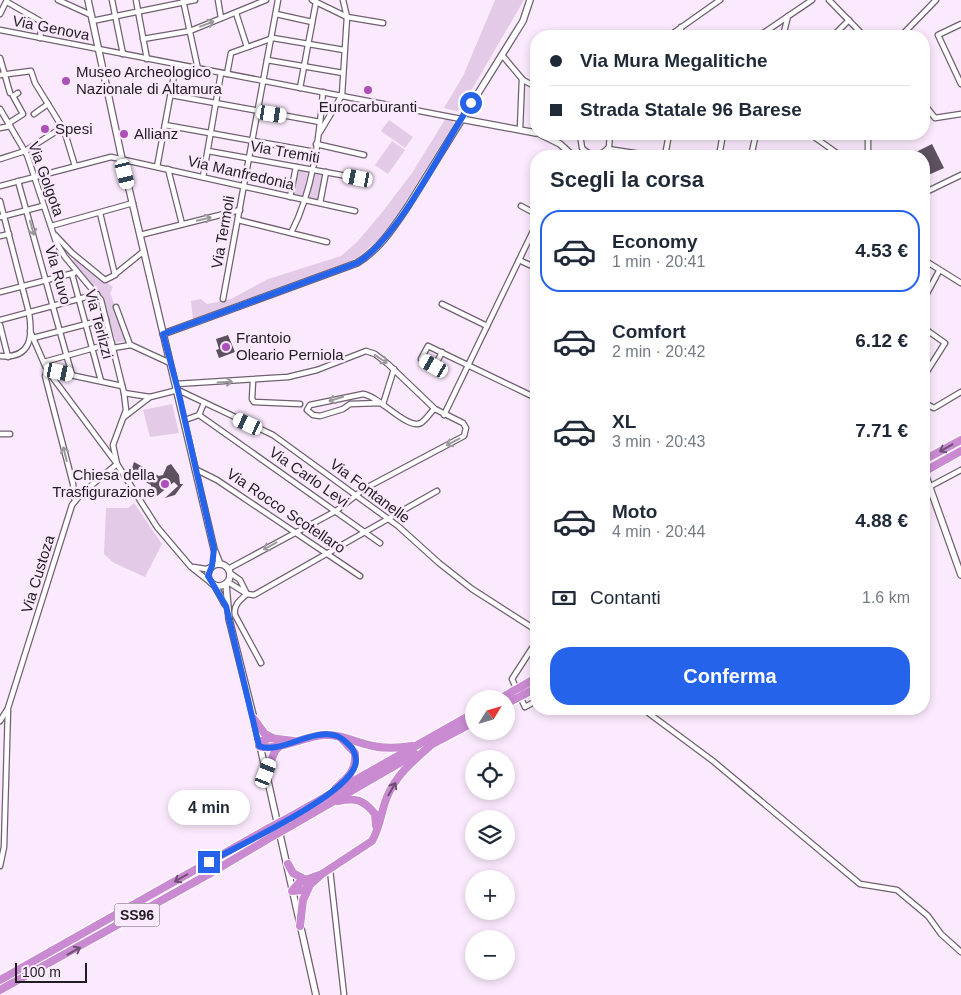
<!DOCTYPE html>
<html lang="it">
<head>
<meta charset="utf-8">
<style>
  :root { --surface:#fff; --page:#f6f6f7; --text:#1f2937; --muted:#747a83; --line:#e0e1e3; --accent:#2563eb }
  body { margin:0; font-family:Arial,sans-serif; background:var(--page); color:var(--text); height:100vh; display:flex; flex-direction:column; font-size:19px; white-space:nowrap }
  * { box-sizing:border-box; margin:0 }
  p { font-size:16px; color:var(--muted) }
  .icon { flex:none; width:28px; height:28px; fill:none; stroke:currentColor; stroke-width:2; stroke-linecap:round; stroke-linejoin:round }
  .map { position:relative; flex:1; overflow:hidden }
  .sheet { position:absolute; left:530px; top:150px; width:400px; height:565px; display:flex; flex-direction:column; background:var(--surface); border-radius:20px; box-shadow:0 2px 8px #0003 }
  .sheet>* { flex:none }
  .guide { position:absolute; left:530px; top:30px; width:400px; height:110px; border-radius:20px; box-shadow:0 2px 8px #0003; display:grid; align-content:center; height:110px; padding:0 20px; background:var(--surface) }
  .needle { width:32px; rotate:53deg }
  .controls { position:absolute; left:465px; top:690px; display:grid; gap:10px }
  .controls a { display:grid; place-items:center; width:50px; height:50px; border-radius:50%; background:var(--surface); box-shadow:0 2px 8px #0003; font-size:25px }
  .scale { position:absolute; left:15px; bottom:12px; width:72px; box-sizing:border-box; padding-left:5px; border:2px solid #221c23; border-top:0; font-size:14px; line-height:18px; white-space:nowrap; color:#221c23; -webkit-text-stroke:4px #fbeafd; paint-order:stroke }
  .end { position:absolute; width:22px; height:22px; margin:-11px; border:6px solid #2563eb; background:#fff; box-shadow:0 0 0 2px #fff }
  .from { border-radius:50% }
  .bubble { position:absolute; height:35px; border-radius:18px; background:var(--surface); box-shadow:0 2px 8px #0003; font-size:16px; font-weight:600; line-height:35px; text-align:center }
  .car { position:absolute; width:15px; height:30px; margin:-15px -8px; border-radius:6px; box-shadow:0 0 4px 1px #0007; background:linear-gradient(#fff 24%,#345 0 40%,#fff 0 76%,#345 0 86%,#fff 0) }
  .guide b { display:flex; align-items:center; gap:18px; height:48px; font-size:19px }
  .guide b+b { border-top:1px solid var(--line) }
  .guide i { width:12px; height:12px; background:var(--text) }
  ul { padding:0; list-style:none }
  li { display:flex; align-items:center; gap:15px; height:82px; margin:0 10px 8px; padding:0 10px; border:2px solid transparent; border-radius:20px }
  li div { flex:1 }
  li b { display:block; font-size:19px }
  li em { font-style:normal; font-weight:600 }
  li.current { border-color:var(--accent) }
  li>.icon { width:45px; height:45px; stroke-width:1.5 }
  h2 { padding:0 20px; font-size:22px; line-height:60px }
  .pay { display:flex; align-items:center; gap:12px; height:55px; padding:0 20px; font-size:19px }
  .pay p { margin-inline-start:auto }
  .button { display:flex; gap:10px; margin-top:auto; padding:10px 20px }
  .button a { flex:1; height:58px; border-radius:20px; background:var(--accent); color:#fff; font-size:20px; font-weight:600; line-height:58px; text-align:center }
  .map>svg:first-child { display:block }
  .green { fill:#e3cae6 }
  .building { fill:#5d505f }
  .lines { fill:none; stroke-linecap:round; stroke-linejoin:round }
  .street-casing { stroke:#6f6070; stroke-width:7 }
  .secondary-casing { stroke:#6f6070; stroke-width:8 }
  .highway-casing { stroke:#fff; stroke-width:10 }
  .street { stroke:#fff; stroke-width:4.5 }
  .secondary { stroke:#fff; stroke-width:5.5 }
  .highway { stroke:#ca8ad2; stroke-width:8 }
  .highway-bridge-casing { stroke:#fff; stroke-width:10; stroke-linecap:butt }
  .highway-bridge { stroke:#ca8ad2; stroke-width:8 }
  .oneway { stroke:#9c999c }
  .oneway2 { stroke:#6e4e72 }
  .route { stroke:#2563eb; stroke-width:6 }
  .poi-dot { fill:#ac4fb9; stroke:#fbeafd; stroke-width:2 }
  .labels { text-anchor:middle; stroke-width:5; stroke-linejoin:round; paint-order:stroke }
  .shield { fill:#fbeafd; stroke:#635a64; stroke-width:1 }
  .shield-label { font-size:14px; font-weight:bold; fill:#221c23 }
  .street-label { font-size:15px; fill:#221c23; stroke:#fbeafd }
  .poi-label { font-size:15px; fill:#221c23; stroke:#fbeafd; text-anchor:start }
</style>
</head>
<body>
<div class="map">
<svg width="961" height="995" viewBox="0 0 961 995">
  <rect width="100%" height="100%" fill="#fbeafd"/>
  <g class="green">
    <path d="M495,0H524L461,108L456,111L444,108L463,76Z"/>
    <path d="M446,118L452,120L454,124L385,234L357,258L338,266L193,320L191,301L201,299L207,304L231,299L268,279L341,256L357,242L380,215L412,173Z"/>
    <path d="M389,120L413,137L405,148L381,131Z"/>
    <path d="M392,141L405,150L388,174L375,165Z"/>
    <path d="M299,170L308,171L303,196L294,195Z"/>
    <path d="M314,172L323,174L318,200L308,198Z"/>
    <path d="M75,259L113,287L110,293L128,341L116,342L99,293L72,261Z"/>
    <path d="M172,404L179,433L150,437L143,410Z"/>
    <path d="M134,503L162,544L145,577L114,563L104,554L106,508H128Z"/>
  </g>
  <g class="building">
    <path d="M932,144L944,168L924,177V156H908Z"/>
    <path d="M228,335L235,352L219,358L216,350L219,349L216,339Z"/>
    <path d="M134,462L159,476L163,475L167,466L171,464L179,475L180,484H183L175,495L165,498L178,486L174,482L157,496L151,494V485L130,474Z"/>
  </g>
  <g class="lines">
    <defs>
      <g id="street">
        <path d="M58,0L91,15"/>
        <path d="M112,0L123,54"/>
        <path d="M136,0L147,59"/>
        <path d="M183,0L198,69"/>
        <path d="M218,0L221,18"/>
        <path d="M312,0L347,17L383,23"/>
        <path d="M829,0L864,36"/>
        <path d="M7,2L42,22L40,38"/>
        <path d="M236,13L247,47"/>
        <path d="M0,14L7,0"/>
        <path d="M276,14L312,22"/>
        <path d="M92,21L195,0"/>
        <path d="M961,24L938,35L961,84"/>
        <path d="M0,30L461,119"/>
        <path d="M764,33L775,36"/>
        <path d="M669,36L720,0"/>
        <path d="M680,36L681,27"/>
        <path d="M759,36L812,0"/>
        <path d="M783,36L788,16"/>
        <path d="M833,36L849,20"/>
        <path d="M901,36L936,0"/>
        <path d="M143,39L190,31L266,0"/>
        <path d="M502,55L523,80L536,87"/>
        <path d="M0,58L10,93"/>
        <path d="M267,60L343,73"/>
        <path d="M227,74L231,53L273,38L344,50"/>
        <path d="M0,75L31,71L35,83L64,130L75,166"/>
        <path d="M300,88L316,2"/>
        <path d="M171,95L320,122"/>
        <path d="M924,104L935,118L961,114"/>
        <path d="M0,109L27,155L56,242L65,257L101,300L124,393L126,410L113,445L117,464"/>
        <path d="M34,114L48,104"/>
        <path d="M9,123L23,114L13,96L18,93"/>
        <path d="M165,125L315,152"/>
        <path d="M0,128L10,126"/>
        <path d="M520,129L522,79"/>
        <path d="M320,132L342,95L347,17L343,0"/>
        <path d="M580,134L582,148C591,157 601,157 609,147L610,134"/>
        <path d="M810,134L841,156"/>
        <path d="M868,134V156"/>
        <path d="M316,144L364,155"/>
        <path d="M608,149L654,156"/>
        <path d="M208,151L358,178"/>
        <path d="M665,156L669,134"/>
        <path d="M719,156L723,134"/>
        <path d="M751,156L756,134"/>
        <path d="M0,159L25,151L63,127"/>
        <path d="M157,167L176,65"/>
        <path d="M168,169L182,224"/>
        <path d="M203,177L221,73"/>
        <path d="M18,181L72,375"/>
        <path d="M0,186L111,157L355,211"/>
        <path d="M924,193L961,175"/>
        <path d="M290,197L296,167"/>
        <path d="M0,201L29,313C33,337 31,359 0,356"/>
        <path d="M320,203L326,172"/>
        <path d="M521,206L536,214"/>
        <path d="M100,213L115,275"/>
        <path d="M0,217L43,206"/>
        <path d="M238,220L327,242"/>
        <path d="M51,226L133,203"/>
        <path d="M291,233C313,191 319,139 323,92"/>
        <path d="M55,235L72,253L105,280L113,276L144,251"/>
        <path d="M140,235L240,210"/>
        <path d="M0,236L9,234"/>
        <path d="M519,260L536,268"/>
        <path d="M924,260L961,283"/>
        <path d="M72,274L101,381"/>
        <path d="M0,292L74,273"/>
        <path d="M223,299L278,0"/>
        <path d="M924,299L939,271"/>
        <path d="M442,304L487,326"/>
        <path d="M116,307L130,345"/>
        <path d="M0,320L97,294"/>
        <path d="M924,324L928,331L945,343L924,376"/>
        <path d="M0,325L8,357"/>
        <path d="M30,331L47,370L117,464L157,527L191,567L210,582"/>
        <path d="M33,338L106,319"/>
        <path d="M113,348L131,345L170,363"/>
        <path d="M442,352L435,366L421,359L428,346C464,363 499,380 534,397"/>
        <path d="M44,362L112,343"/>
        <path d="M47,370L45,376L73,484L75,501"/>
        <path d="M47,370L122,386"/>
        <path d="M253,380L252,399L254,402L300,404"/>
        <path d="M176,384L288,377L317,370L366,351L375,354L388,364L435,409L463,423L466,428L464,436L364,489L336,511L228,569"/>
        <path d="M124,393L150,397"/>
        <path d="M381,403L350,404L343,409L320,416L313,415L307,410L310,405L363,394C379,396 407,430 421,423C426,420 430,413 434,409"/>
        <path d="M924,403L934,408L961,392"/>
        <path d="M383,404L394,369"/>
        <path d="M199,415L380,543"/>
        <path d="M444,415L536,225"/>
        <path d="M124,417L150,397L178,390L273,435L398,526L439,563L472,589L536,630"/>
        <path d="M185,420L199,415L204,403"/>
        <path d="M0,434H10"/>
        <path d="M197,470L217,480L360,576"/>
        <path d="M929,487L961,470"/>
        <path d="M193,567L206,569L211,567"/>
        <path d="M228,582L247,594L240,580L230,573"/>
        <path d="M536,642L512,679L525,707L536,701"/>
        <path d="M261,663L235,615C233,605 240,600 247,594L254,595L437,491"/>
        <path d="M643,709L713,761L860,884L897,890L928,916L941,934L961,952"/>
        <path d="M0,721L7,710"/>
        <path d="M0,866L4,847L8,708L72,505L81,494L117,464"/>
        <path d="M330,870L344,995"/>
      </g>
      <g id="secondary">
        <path d="M88,0L122,159L214,549L220,564"/>
        <path d="M461,119L536,133"/>
        <path d="M540,134L560,144L573,156"/>
        <path d="M163,334L357,263C380,249 393,228 408,206L523,21L530,0"/>
        <path d="M924,471L961,575"/>
        <circle cx="219" cy="575" r="11"/>
        <path d="M226,584L229,619L254,719L316,995"/>
        <path d="M215,586L225,604"/>
      </g>
      <g id="highway">
        <path d="M924,460L961,440"/>
        <path d="M934,466L961,451"/>
        <path d="M519,688L536,678"/>
        <path d="M523,695L536,688"/>
        <path d="M500,699L513,691"/>
        <path d="M506,704L517,698"/>
        <path d="M254,719L265,734L273,738"/>
        <path d="M294,741L269,738L262,741L259,746C274,752 306,736 324,735C342,734 356,743 373,746C386,749 399,748 412,746"/>
        <path d="M427,747L474,722"/>
        <path d="M266,773L275,751L282,744"/>
        <path d="M336,788C349,776 356,771 355,753L341,738"/>
        <path d="M338,801C355,797 364,800 375,814L376,826"/>
        <path d="M288,818L474,713"/>
        <path d="M289,827L415,754"/>
        <path d="M288,864L293,873L306,880"/>
        <path d="M322,874L304,890L292,891L300,882L322,874L372,841C380,828 381,811 387,797C396,775 413,761 430,746"/>
        <path d="M300,926L303,900L309,887"/>
        <path d="M0,980L269,828"/>
        <path d="M0,990L209,874L273,836"/>
      </g>
    </defs>
    <use href="#street" class="street-casing"/>
    <use href="#secondary" class="secondary-casing"/>
    <use href="#highway" class="highway-casing"/>
    <use href="#street" class="street"/>
    <use href="#secondary" class="secondary"/>
    <use href="#highway" class="highway"/>
    <defs>
      <g id="highway-bridge">
        <path d="M924,472L934,466"/>
        <path d="M513,691L519,688"/>
        <path d="M517,698L523,695"/>
        <path d="M269,828L288,818"/>
        <path d="M273,836L289,827"/>
      </g>
    </defs>
    <use href="#highway-bridge" class="highway-bridge-casing"/>
    <use href="#highway-bridge" class="highway-bridge"/>
  </g>
  <defs><path id="oneway-shaft" d="M-6 0H5M1.5-3L5.5 0L1.5 3" fill="none" stroke-width="1.6" stroke-linecap="round" stroke-linejoin="round" transform="scale(1.25)"/></defs>
  <g class="oneway">
    <use href="#oneway-shaft" transform="translate(207 24) rotate(-21)"/>
    <use href="#oneway-shaft" transform="translate(204 219) rotate(-14)"/>
    <use href="#oneway-shaft" transform="translate(32 228) rotate(74)"/>
    <use href="#oneway-shaft" transform="translate(381 359) rotate(34)"/>
    <use href="#oneway-shaft" transform="translate(225 382) rotate(-3)"/>
    <use href="#oneway-shaft" transform="translate(336 399) rotate(163)"/>
    <use href="#oneway-shaft" transform="translate(453 442) rotate(152)"/>
    <use href="#oneway-shaft" transform="translate(65 454) rotate(-104)"/>
    <use href="#oneway-shaft" transform="translate(270 546) rotate(151)"/>
  </g>
  <g class="oneway2">
    <use href="#oneway-shaft" transform="translate(946 448) rotate(151)"/>
    <use href="#oneway-shaft" transform="translate(392 789) rotate(-60)"/>
    <use href="#oneway-shaft" transform="translate(181 878) rotate(150)"/>
    <use href="#oneway-shaft" transform="translate(74 951) rotate(-29)"/>
  </g>
  <g class="lines">
    <path class="route" d="M209,862C241,844 344,797 355,766C357,760 355,753 352,748C348,744 343,738 337,736C313,727 280,755 259,746L226,606L208,576L212,566L214,549L178,390L163,334L357,263C399,238 443,146 471,103"/>
  </g>
  <g class="poi-dot">
    <circle cx="66" cy="81" r="5"/>
    <circle cx="368" cy="90" r="5"/>
    <circle cx="45" cy="129" r="5"/>
    <circle cx="124" cy="134" r="5"/>
    <circle cx="226" cy="347" r="5"/>
    <circle cx="165" cy="484" r="5"/>
  </g>
  <g class="labels">
    <rect class="shield" x="114.5" y="903.5" width="45" height="23" rx="4"/>
    <g class="shield-label">
      <text x="137" y="920">SS96</text>
    </g>
    <g class="street-label">
      <text transform="translate(51 28) rotate(11)" y="5">Via Genova</text>
      <text transform="translate(285 152) rotate(10)" y="5">Via Tremiti</text>
      <text transform="translate(241 173) rotate(13)" y="5">Via Manfredonia</text>
      <text transform="translate(46 179) rotate(70)" y="5">Via Golgota</text>
      <text transform="translate(223 232) rotate(-80)" y="5">Via Termoli</text>
      <text transform="translate(58 275) rotate(74)" y="5">Via Ruvo</text>
      <text transform="translate(99 324) rotate(75)" y="5">Via Terlizzi</text>
      <text transform="translate(309 477) rotate(35)" y="5">Via Carlo Levi</text>
      <text transform="translate(370 491) rotate(37)" y="5">Via Fontanelle</text>
      <text transform="translate(286 511) rotate(34)" y="5">Via Rocco Scotellaro</text>
      <text transform="translate(38 574) rotate(-73)" y="5">Via Custoza</text>
    </g>
    <g class="poi-label">
      <text x="76" y="77">Museo Archeologico<tspan x="76" dy="17">Nazionale di Altamura</tspan></text>
      <text x="368" y="112" text-anchor="middle">Eurocarburanti</text>
      <text x="55" y="134">Spesi</text>
      <text x="134" y="139">Allianz</text>
      <text x="236" y="343">Frantoio<tspan x="236" dy="17">Oleario Perniola</tspan></text>
      <text x="155" y="480" text-anchor="end">Chiesa della<tspan x="155" dy="17">Trasfigurazione</tspan></text>
    </g>
  </g>
</svg>
<div class="controls">
<a><svg class="needle" viewBox="-14 -14 28 28"><path d="M0-13l5 13h-10z" fill="#e53935"/><path d="M0 13l5-13h-10z" fill="#747a83"/></svg></a>
<a><svg class="icon" aria-label="locate" viewBox="0 0 24 24"><circle cx="12" cy="12" r="6"/><path d="M12 2v4M12 18v4M2 12h4M18 12h4"/></svg></a>
<a><svg class="icon" aria-label="layers" viewBox="0 0 24 24"><path d="M12 4l9 5-9 5-9-5zM3 14l9 5 9-5"/></svg></a>
<a>+</a>
<a>−</a>
</div>
<div class="scale">100 m</div>
<i class="end from" style="left:471px;top:103px"></i>
<i class="end" style="left:209px;top:862px"></i>
<div class="bubble" style="left:168px;top:790px;width:82px">4 min</div>
<i class="car" style="left:272px;top:114px;rotate:99deg"></i>
<i class="car" style="left:125px;top:174px;rotate:166deg"></i>
<i class="car" style="left:358px;top:178px;rotate:281deg"></i>
<i class="car" style="left:434px;top:366px;rotate:300deg"></i>
<i class="car" style="left:59px;top:372px;rotate:102deg"></i>
<i class="car" style="left:248px;top:424px;rotate:295deg"></i>
<i class="car" style="left:266px;top:773px;rotate:21deg"></i>
<div class="guide">
<b><i class="from"></i>Via Mura Megalitiche</b>
<b><i></i>Strada Statale 96 Barese</b>
</div>
<section class="sheet">
<h2>Scegli la corsa</h2>
<ul>
<li class="current"><svg class="icon" aria-label="car" viewBox="0 0 24 24"><path d="M5 17H2v-5l4-1 3-4h7l3 4 3 1v5h-3M9 17h6M6 11h13"/><circle cx="7" cy="17" r="2"/><circle cx="17" cy="17" r="2"/></svg><div><b>Economy</b><p>1 min · 20:41</p></div><em>4.53 €</em></li>
<li><svg class="icon" aria-label="car" viewBox="0 0 24 24"><path d="M5 17H2v-5l4-1 3-4h7l3 4 3 1v5h-3M9 17h6M6 11h13"/><circle cx="7" cy="17" r="2"/><circle cx="17" cy="17" r="2"/></svg><div><b>Comfort</b><p>2 min · 20:42</p></div><em>6.12 €</em></li>
<li><svg class="icon" aria-label="car" viewBox="0 0 24 24"><path d="M5 17H2v-5l4-1 3-4h7l3 4 3 1v5h-3M9 17h6M6 11h13"/><circle cx="7" cy="17" r="2"/><circle cx="17" cy="17" r="2"/></svg><div><b>XL</b><p>3 min · 20:43</p></div><em>7.71 €</em></li>
<li><svg class="icon" aria-label="car" viewBox="0 0 24 24"><path d="M5 17H2v-5l4-1 3-4h7l3 4 3 1v5h-3M9 17h6M6 11h13"/><circle cx="7" cy="17" r="2"/><circle cx="17" cy="17" r="2"/></svg><div><b>Moto</b><p>4 min · 20:44</p></div><em>4.88 €</em></li>
</ul>
<div class="pay"><svg class="icon" aria-label="cash" viewBox="0 0 24 24"><path d="M3 7h18v10H3z"/><circle cx="12" cy="12" r="2"/></svg>Contanti<p>1.6 km</p></div>
<div class="button"><a>Conferma</a></div>
</section>
</div>
</body>
</html>
